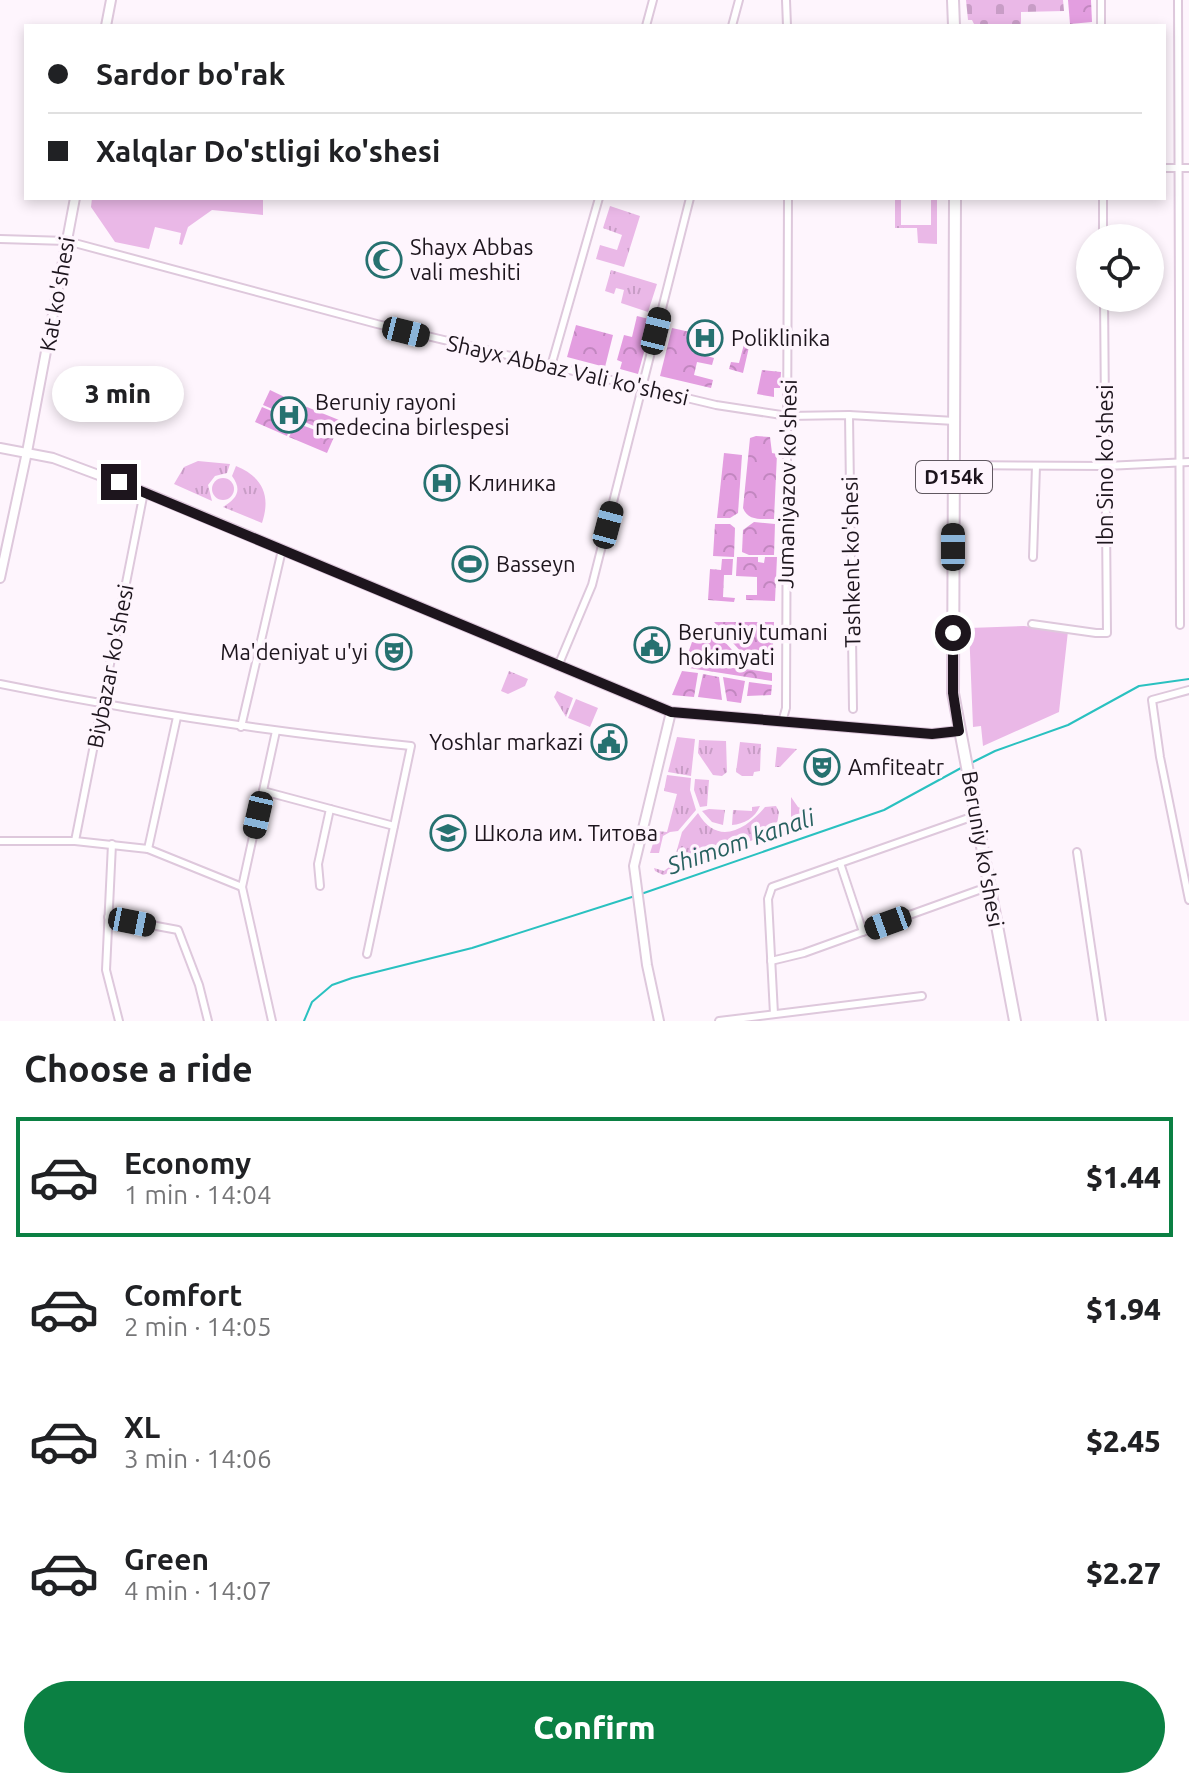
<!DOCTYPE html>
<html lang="en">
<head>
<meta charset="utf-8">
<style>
  :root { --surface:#fff; --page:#f6f6f6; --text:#202124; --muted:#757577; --line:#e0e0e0; --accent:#0b8043 }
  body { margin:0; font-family:Ubuntu,sans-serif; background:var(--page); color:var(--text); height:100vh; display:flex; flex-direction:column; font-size:30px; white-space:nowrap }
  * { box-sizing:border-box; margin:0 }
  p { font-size:26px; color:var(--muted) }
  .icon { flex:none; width:44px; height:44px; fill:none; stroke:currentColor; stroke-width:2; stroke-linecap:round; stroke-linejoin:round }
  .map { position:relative; height:1021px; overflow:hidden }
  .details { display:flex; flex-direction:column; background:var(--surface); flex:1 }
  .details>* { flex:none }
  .guide { position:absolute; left:24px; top:24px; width:1142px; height:176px; border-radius:0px; box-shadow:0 4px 12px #0003; display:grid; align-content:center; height:176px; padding:0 24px; background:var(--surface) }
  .tools { position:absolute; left:1076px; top:224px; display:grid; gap:16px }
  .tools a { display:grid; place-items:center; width:88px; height:88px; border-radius:50%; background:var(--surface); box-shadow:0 4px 12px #0003; font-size:40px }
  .end { position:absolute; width:36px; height:36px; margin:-18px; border:10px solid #1d151d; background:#fff; box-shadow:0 0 0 4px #fff }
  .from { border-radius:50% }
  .bubble { position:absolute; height:56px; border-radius:28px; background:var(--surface); box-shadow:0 4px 12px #0003; font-size:26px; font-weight:800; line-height:56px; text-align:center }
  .car { position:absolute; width:24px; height:48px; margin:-24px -12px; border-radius:10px; box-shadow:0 0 6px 2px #0007; background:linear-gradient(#222 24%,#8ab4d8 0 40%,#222 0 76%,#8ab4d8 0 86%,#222 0) }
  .guide b { display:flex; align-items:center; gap:28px; height:76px; font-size:30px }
  .guide b+b { border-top:2px solid var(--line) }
  .guide i { width:20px; height:20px; background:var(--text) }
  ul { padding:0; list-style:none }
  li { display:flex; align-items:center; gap:24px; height:120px; margin:0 16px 12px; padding:0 8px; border:4px solid transparent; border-radius:0px }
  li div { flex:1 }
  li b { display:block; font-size:30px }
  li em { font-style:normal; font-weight:800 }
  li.current { border-color:var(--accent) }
  li>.icon { width:72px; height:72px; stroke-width:1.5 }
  h2 { padding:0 24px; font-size:36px; line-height:96px }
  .primary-button { display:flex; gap:16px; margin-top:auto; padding:16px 24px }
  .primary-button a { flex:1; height:92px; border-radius:48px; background:var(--accent); color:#fff; font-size:32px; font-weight:800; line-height:92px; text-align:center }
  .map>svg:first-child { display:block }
  .grass { fill:url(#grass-tufts) }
  .forest { fill:url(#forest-crowns) }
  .cemetery { fill:url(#cemetery-stones) }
  .park { fill:#eab8e7 }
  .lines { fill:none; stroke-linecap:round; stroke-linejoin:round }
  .stream { stroke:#2ac1c0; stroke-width:2 }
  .minor-casing { stroke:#dec8dc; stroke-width:10 }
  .tertiary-casing { stroke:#dec8dc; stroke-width:12 }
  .primary-casing { stroke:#dec8dc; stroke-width:14 }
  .minor { stroke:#fff; stroke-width:6 }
  .tertiary { stroke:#fff; stroke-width:8 }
  .primary { stroke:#fff; stroke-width:10 }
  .route { stroke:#1d151d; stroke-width:10 }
  .labels { text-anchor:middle; stroke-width:7; stroke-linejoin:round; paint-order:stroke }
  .shield { fill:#fef5fd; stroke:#605860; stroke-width:2 }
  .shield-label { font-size:20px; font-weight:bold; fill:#1d151d }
  .poi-label { font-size:22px; fill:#1d151d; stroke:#fef5fd; text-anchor:start }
  .street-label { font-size:22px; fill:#1d151d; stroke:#fef5fd }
  .water-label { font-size:24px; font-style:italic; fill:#286160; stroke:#fef5fd }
</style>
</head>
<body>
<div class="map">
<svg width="1189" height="1021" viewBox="0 0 1189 1021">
  <defs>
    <pattern id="grass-tufts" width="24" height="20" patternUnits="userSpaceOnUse" patternTransform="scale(2)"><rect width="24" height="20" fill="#eab8e7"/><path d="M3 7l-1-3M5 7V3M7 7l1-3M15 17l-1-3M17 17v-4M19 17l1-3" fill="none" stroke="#c89dc6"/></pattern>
    <pattern id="forest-crowns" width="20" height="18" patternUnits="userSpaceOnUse" patternTransform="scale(2)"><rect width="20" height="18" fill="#e39ee0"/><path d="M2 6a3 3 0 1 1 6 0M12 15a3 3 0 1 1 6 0" fill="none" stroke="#c287c0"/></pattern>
    <pattern id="cemetery-stones" width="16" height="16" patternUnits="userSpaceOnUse" patternTransform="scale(2)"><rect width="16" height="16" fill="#eab8e7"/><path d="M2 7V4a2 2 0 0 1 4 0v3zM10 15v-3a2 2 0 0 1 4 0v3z" fill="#c89dc6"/></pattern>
  </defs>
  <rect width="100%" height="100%" fill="#fef5fd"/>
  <g class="grass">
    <path d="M895,198H913L901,199V225H931V198H937V244L918,243L917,228H895Z"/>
    <path d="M610,206L640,216L624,267L596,259L600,245L617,250L622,235L603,228Z"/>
    <path d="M611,270L657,284L648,312L621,303L624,290L616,288L614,294L605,291Z"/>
    <path d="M198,461L230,464L227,473L215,476L208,485L212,501L174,484L184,467Z"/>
    <path d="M236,466C263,477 271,496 262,523L223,507C236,499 243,491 232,476Z"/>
    <circle cx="223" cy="489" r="11"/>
    <path d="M509,671L528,679L525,686L508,694L501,691Z"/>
    <path d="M557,691L573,698L566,717L554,697Z"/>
    <path d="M576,699L598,708L590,727L568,718Z"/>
    <path d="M677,737L695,739L691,776L668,772Z"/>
    <path d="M699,740L726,741L727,772L722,776L713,775L698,753Z"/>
    <path d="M740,742L761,744L760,771L754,772L753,776H742L736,772Z"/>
    <path d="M777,747L797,749L780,767H775Z"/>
    <path d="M667,775L691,778L690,790L696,810L678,831L670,832L663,836L659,853H650L657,831L667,832L677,794L664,791Z"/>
    <path d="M695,779L709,780L707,806L700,807L694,790Z"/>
    <path d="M791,797L798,807L813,814V818L795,823L791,820Z"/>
    <path d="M760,806C755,818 744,824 732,825L733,810L752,811V807Z"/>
    <path d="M776,806L779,812L776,830L704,861L663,875L655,871L654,868L664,871L673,864L682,832L698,813C718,847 746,829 765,807Z"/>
    <path d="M709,809L725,810L723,825L712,822L702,811Z"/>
  </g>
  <g class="forest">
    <path d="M1068,0H1091L1092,22L1070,24Z"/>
    <path d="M637,316L653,320L638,374L620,369L622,362L617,360L624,335L632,337Z"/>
    <path d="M576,325L613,335L605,367L567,357Z"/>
    <path d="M672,328L690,332L692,328L722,335L721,339L698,334L693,352L714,358L712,365L697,362L694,375L713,380L711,388L660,376Z"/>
    <path d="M747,333L752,334L743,373L729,369L731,362L739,363Z"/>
    <path d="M762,370L781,372L780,388H774V397L757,394Z"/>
    <path d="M270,390L299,404L295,414L289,416L263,405Z"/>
    <path d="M302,405L339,420L335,435L300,420L298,414Z"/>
    <path d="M262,407L288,418L291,425L287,436L255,422Z"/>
    <path d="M299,424L334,437L327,453L289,437L294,426Z"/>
    <path d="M756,436L770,437L772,453L777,454L774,519C761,519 748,521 743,508L750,438Z"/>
    <path d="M724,453L742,455L738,513L730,518H717Z"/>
    <path d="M754,522L775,524L774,555H749L742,552L743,530Z"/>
    <path d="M715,524H730L735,528L734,557L713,556Z"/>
    <path d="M737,557H758V562L764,563L765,557H777L775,601L746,600V595H757V577L736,576Z"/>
    <path d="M722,559H733L732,575H724L723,597L735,598L734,602L708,600L710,569L721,570Z"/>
    <path d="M714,622H774L772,668L753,665Z"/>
    <path d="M704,627H711L746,665L687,656L692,642L699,643Z"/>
    <path d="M686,660L772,673V681L683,667Z"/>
    <path d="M682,671L698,673L694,697L672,695Z"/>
    <path d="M703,674L719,677L722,700L698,697Z"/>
    <path d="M723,677L745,681L741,703L727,701Z"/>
    <path d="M749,682L772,685L771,695L747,696Z"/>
  </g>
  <path class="cemetery" d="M966,0H1063L1064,11L1021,12V26H975L972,20H968Z"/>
  <g class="park">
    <path d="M92,198H263V215L212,210L188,227L182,245L179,244L181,233L155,227L149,249L115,242L91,207Z"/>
    <path d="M1024,626L1068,631L1059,712L983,746L981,726L973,727L969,628Z"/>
  </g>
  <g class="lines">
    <g class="stream">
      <path d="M971,763L995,751L1068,725L1139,686L1189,679"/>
      <path d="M641,894L884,810L961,768"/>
      <path d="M304,1021L312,1002L332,985L352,978L472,948L635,896"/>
    </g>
    <defs>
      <g id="minor">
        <path d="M786,0L787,26"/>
        <path d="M1101,0V26"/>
        <path d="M1178,0L1180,625"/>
        <path d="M646,26L653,0"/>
        <path d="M732,26L739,0"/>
        <path d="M1164,168H1189"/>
        <path d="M1103,198V238"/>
        <path d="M0,239L67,241L377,324L716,405L788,416L849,415L955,421"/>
        <path d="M551,366L599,198"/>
        <path d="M849,415L853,709"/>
        <path d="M954,465L1106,466L1189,462"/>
        <path d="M1033,557L1036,466"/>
        <path d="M1032,624L1096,633H1107L1104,298"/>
        <path d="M558,666L592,585L690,198"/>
        <path d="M0,684C136,712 272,732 411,746L367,954"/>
        <path d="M1189,690L1152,700L1160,757L1189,900"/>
        <path d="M782,722L786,708L788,198"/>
        <path d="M241,727L282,550"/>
        <path d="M263,791L394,826"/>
        <path d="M0,841H75L148,849L242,887"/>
        <path d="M75,841L144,492"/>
        <path d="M112,844L106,970L119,1021"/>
        <path d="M148,849L177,717"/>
        <path d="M1077,852L1102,1021"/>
        <path d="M840,863L863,932"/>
        <path d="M320,886L318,864L330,809"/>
        <path d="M108,917L178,930L199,985L208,1021"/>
        <path d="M771,961L804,953L990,886"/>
        <path d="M774,1014L768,899L772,887L977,815"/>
        <path d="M272,1021L242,887L276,731"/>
        <path d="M719,1021L922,996"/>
      </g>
      <g id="tertiary">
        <path d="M106,26L111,0"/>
        <path d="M0,448L53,458L144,492L671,712L932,734L959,731"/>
        <path d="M0,578L27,452L75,198"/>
        <path d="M659,1021L647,965L634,866L671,712"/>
      </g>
      <g id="primary">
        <path d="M953,0L954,26"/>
        <path d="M955,198L953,693L1015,1021"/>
      </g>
    </defs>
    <use href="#minor" class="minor-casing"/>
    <use href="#tertiary" class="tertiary-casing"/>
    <use href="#primary" class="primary-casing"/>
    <use href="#minor" class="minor"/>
    <use href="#tertiary" class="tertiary"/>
    <use href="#primary" class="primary"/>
  </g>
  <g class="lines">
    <path class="route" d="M119,482L671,712L932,734L959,731L953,693V633"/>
  </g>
  <defs>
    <symbol id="mosque-ring" viewBox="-11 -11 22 22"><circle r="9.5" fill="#fef5fd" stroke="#267170" stroke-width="1.5"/><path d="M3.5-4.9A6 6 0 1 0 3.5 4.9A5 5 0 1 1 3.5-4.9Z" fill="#267170"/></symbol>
    <symbol id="hospital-ring" viewBox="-11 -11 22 22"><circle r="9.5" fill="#fef5fd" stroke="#267170" stroke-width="1.5"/><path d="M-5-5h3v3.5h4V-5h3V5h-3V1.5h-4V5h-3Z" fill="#267170"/></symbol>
    <symbol id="stadium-ring" viewBox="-11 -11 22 22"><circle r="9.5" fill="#fef5fd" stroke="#267170" stroke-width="1.5"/><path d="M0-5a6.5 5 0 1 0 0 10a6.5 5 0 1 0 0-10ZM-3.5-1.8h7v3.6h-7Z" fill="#267170"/></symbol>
    <symbol id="civic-ring" viewBox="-11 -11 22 22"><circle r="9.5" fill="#fef5fd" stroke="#267170" stroke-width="1.5"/><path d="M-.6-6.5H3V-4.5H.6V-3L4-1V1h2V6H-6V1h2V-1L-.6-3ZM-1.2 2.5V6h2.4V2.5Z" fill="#267170"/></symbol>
    <symbol id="theatre-ring" viewBox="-11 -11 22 22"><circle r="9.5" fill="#fef5fd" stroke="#267170" stroke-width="1.5"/><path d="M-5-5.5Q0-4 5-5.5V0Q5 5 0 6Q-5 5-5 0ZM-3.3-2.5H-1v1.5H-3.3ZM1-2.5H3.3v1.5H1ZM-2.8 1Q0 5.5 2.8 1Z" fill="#267170"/></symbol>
    <symbol id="school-ring" viewBox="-11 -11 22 22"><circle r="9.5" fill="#fef5fd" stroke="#267170" stroke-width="1.5"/><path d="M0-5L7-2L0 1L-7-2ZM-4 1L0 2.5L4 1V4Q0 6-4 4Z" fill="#267170"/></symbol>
  </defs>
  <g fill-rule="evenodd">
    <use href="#mosque-ring" x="364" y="240" width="40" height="40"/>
    <use href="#hospital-ring" x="685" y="318" width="40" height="40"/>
    <use href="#hospital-ring" x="269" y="395" width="40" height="40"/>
    <use href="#hospital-ring" x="422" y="463" width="40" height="40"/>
    <use href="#stadium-ring" x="450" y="544" width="40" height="40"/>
    <use href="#civic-ring" x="632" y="625" width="40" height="40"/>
    <use href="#theatre-ring" x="374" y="632" width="40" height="40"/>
    <use href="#civic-ring" x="589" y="722" width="40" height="40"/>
    <use href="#theatre-ring" x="802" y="747" width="40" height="40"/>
    <use href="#school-ring" x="428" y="813" width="40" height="40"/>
  </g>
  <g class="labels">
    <rect class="shield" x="916" y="461" width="76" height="32" rx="6"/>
    <g class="shield-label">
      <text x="954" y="484">D154k</text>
    </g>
    <g class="poi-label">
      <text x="410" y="255">Shayx Abbas<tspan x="410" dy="25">vali meshiti</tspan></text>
      <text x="731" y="346">Poliklinika</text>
      <text x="315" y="410">Beruniy rayoni<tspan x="315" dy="25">medecina birlespesi</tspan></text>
      <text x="468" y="491">Клиника</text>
      <text x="496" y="572">Basseyn</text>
      <text x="678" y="640">Beruniy tumani<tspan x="678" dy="25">hokimyati</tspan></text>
      <text x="368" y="660" text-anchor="end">Ma'deniyat u'yi</text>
      <text x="583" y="750" text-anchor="end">Yoshlar markazi</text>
      <text x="848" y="775">Amfiteatr</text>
      <text x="474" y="841">Школа им. Титова</text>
    </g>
    <g class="street-label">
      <text transform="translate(57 294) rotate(-80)" y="8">Kat ko'shesi</text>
      <text transform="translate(568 370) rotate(13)" y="8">Shayx Abbaz Vali ko'shesi</text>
      <text transform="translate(1105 465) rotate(-90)" y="8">Ibn Sino ko'shesi</text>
      <text transform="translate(787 484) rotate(-89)" y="8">Jumaniyazov ko'shesi</text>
      <text transform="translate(851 562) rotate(-91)" y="8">Tashkent ko'shesi</text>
      <text transform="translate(110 666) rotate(-79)" y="8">Biybazar ko'shesi</text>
      <text transform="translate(983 849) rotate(80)" y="8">Beruniy ko'shesi</text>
    </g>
    <g class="water-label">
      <text transform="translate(741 842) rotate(-19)" y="8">Shimom kanali</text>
    </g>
  </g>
</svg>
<div class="tools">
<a><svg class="icon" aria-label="locate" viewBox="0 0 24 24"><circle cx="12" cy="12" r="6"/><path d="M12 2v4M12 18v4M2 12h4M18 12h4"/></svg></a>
</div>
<i class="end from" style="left:953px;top:633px"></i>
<i class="end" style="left:119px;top:482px"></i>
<div class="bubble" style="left:52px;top:366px;width:132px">3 min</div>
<i class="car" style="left:656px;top:331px;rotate:14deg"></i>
<i class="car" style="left:406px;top:332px;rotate:104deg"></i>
<i class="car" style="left:608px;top:525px;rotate:15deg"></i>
<i class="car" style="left:953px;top:547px;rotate:0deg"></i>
<i class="car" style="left:258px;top:815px;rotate:193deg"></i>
<i class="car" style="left:132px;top:922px;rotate:101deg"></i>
<i class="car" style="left:888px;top:923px;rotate:250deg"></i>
<div class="guide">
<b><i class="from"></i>Sardor bo'rak</b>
<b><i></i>Xalqlar Do'stligi ko'shesi</b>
</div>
</div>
<section class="details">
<h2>Choose a ride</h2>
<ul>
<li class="current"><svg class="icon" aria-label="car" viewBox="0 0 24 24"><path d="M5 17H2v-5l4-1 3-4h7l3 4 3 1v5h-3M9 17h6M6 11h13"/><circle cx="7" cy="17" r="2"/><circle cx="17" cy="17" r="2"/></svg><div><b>Economy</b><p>1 min · 14:04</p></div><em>$1.44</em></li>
<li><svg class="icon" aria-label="car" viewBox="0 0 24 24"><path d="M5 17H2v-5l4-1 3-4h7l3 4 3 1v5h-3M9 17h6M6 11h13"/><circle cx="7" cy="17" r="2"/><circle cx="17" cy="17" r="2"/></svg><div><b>Comfort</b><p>2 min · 14:05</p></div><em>$1.94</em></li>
<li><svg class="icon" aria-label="car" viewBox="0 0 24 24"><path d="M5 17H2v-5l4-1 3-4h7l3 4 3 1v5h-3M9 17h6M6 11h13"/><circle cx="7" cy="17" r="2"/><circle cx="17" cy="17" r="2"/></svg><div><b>XL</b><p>3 min · 14:06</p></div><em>$2.45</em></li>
<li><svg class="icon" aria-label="car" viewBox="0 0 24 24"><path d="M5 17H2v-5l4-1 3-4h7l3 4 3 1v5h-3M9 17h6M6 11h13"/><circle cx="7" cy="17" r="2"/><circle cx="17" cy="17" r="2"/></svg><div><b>Green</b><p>4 min · 14:07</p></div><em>$2.27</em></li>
</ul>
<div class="primary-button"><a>Confirm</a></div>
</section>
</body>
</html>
